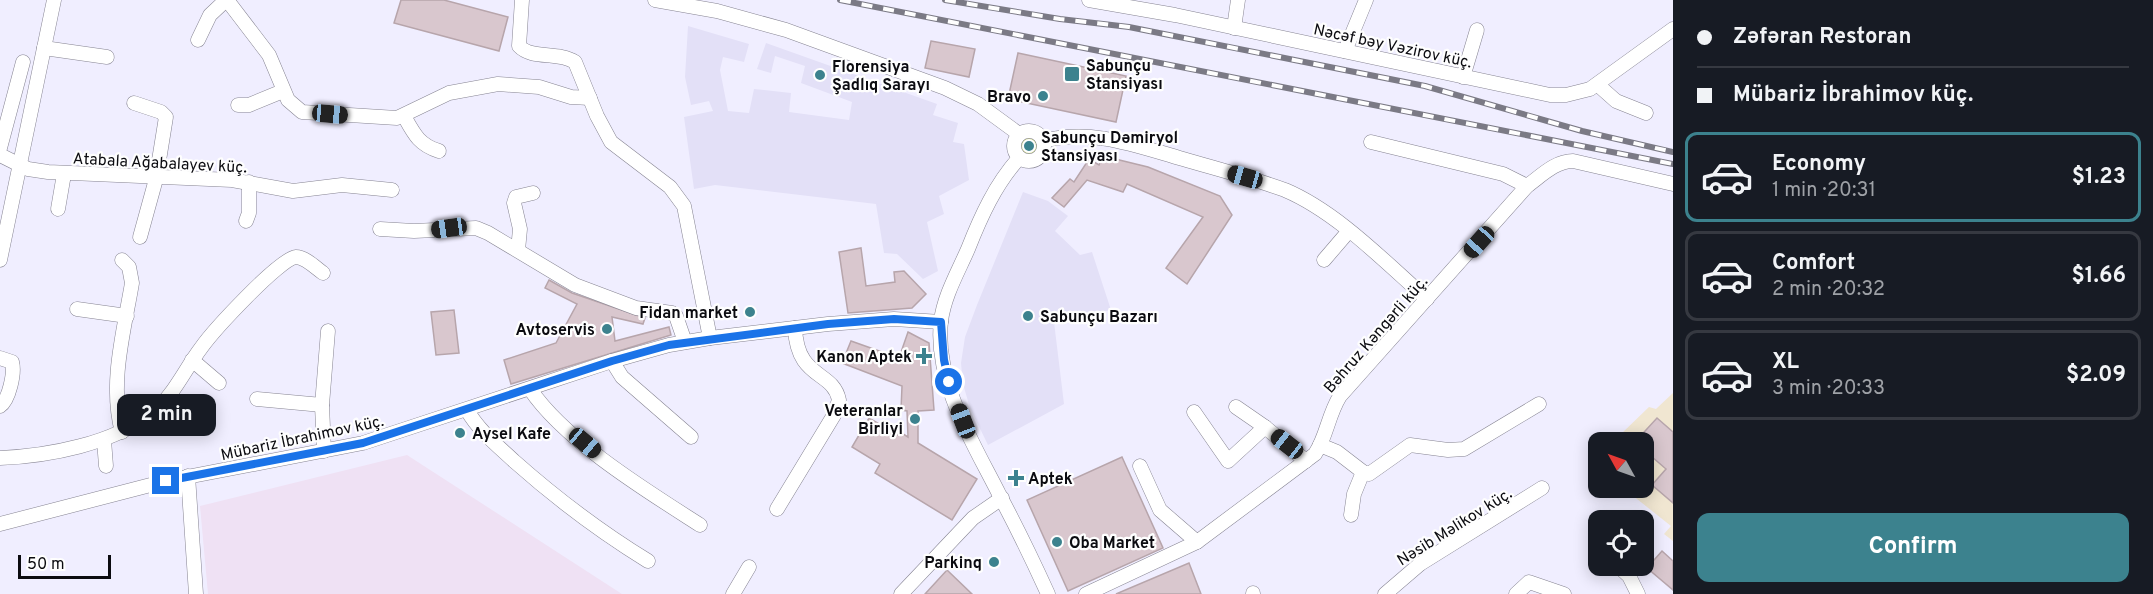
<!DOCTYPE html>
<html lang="en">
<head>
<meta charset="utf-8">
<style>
  :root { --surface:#171b24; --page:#242831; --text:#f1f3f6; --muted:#9ea1a6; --line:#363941; --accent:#3c828e }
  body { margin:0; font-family:Overpass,sans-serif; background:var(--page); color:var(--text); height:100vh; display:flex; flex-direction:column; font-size:22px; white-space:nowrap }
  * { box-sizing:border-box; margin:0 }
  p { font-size:20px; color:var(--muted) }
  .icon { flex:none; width:33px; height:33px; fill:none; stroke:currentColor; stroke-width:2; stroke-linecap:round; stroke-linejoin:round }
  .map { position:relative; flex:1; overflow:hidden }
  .panel { display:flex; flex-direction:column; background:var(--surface); width:480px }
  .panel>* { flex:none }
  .top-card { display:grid; align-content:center; height:132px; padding:0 24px; background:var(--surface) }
  .needle { width:39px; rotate:310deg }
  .buttons { position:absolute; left:1588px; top:432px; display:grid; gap:12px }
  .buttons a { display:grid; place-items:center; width:66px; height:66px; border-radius:12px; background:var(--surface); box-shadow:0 3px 15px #0003; font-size:30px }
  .scale { position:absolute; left:18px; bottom:15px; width:93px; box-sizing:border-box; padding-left:6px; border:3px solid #0b0b10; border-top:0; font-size:16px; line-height:21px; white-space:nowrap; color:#0b0b10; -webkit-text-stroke:4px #fefefe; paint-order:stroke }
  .end { position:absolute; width:27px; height:27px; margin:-14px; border:8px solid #1a73e8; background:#fff; box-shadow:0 0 0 3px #fff }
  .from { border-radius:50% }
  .bubble { position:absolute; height:42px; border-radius:12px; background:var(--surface); box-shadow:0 3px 15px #0003; font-size:20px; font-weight:700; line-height:42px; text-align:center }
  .car { position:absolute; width:18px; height:36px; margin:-18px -9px; border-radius:8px; box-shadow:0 0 4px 2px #0007; background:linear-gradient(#222 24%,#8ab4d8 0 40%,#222 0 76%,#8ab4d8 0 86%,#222 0) }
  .top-card b { display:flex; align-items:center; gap:21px; height:57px; font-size:22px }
  .top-card b+b { border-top:2px solid var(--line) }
  .top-card i { width:15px; height:15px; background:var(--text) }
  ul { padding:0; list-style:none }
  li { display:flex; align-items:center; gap:18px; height:90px; margin:0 12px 9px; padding:0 12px; border:3px solid var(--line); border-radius:12px }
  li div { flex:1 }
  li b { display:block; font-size:22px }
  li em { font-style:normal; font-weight:700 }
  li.active { border-color:var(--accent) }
  li>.icon { width:54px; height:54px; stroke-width:1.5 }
  .primary-button { display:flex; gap:12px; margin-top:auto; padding:12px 24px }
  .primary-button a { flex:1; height:69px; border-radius:12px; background:var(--accent); color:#fff; font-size:24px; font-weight:700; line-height:69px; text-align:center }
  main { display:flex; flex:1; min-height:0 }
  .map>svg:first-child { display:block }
  .built { fill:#e3e0f7 }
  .industrial { fill:#efe1f4 }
  .education { fill:#f0e6d1 }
  .green { fill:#ccd885 }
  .building { fill:#d9c7ce; stroke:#b7a5ab; stroke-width:1.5 }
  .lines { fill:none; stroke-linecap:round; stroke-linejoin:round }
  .minor-casing { stroke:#868492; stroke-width:15 }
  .minor { stroke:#fff; stroke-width:14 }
  .rail-casing { stroke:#7b7a85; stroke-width:6 }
  .rail { stroke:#fefefe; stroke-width:4; stroke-dasharray:11; stroke-linecap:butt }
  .route { stroke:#1a73e8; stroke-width:8 }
  .poi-dot { fill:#3c828e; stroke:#fefefe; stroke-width:2 }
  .labels { text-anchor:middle; stroke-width:4.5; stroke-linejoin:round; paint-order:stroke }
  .street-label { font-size:16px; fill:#0b0b10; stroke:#fefefe }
  .poi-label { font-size:16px; font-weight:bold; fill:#0b0b10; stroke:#fefefe; text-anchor:start }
</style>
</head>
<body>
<main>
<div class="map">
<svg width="1673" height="594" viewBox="0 0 1673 594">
  <rect width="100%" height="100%" fill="#f0eeff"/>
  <g class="built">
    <path d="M688,26L749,44L744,62L723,57L720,70L728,111L749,113L754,89L791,93L789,112L849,120L852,102L801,83L805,66L775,56L771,73L757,69L766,43L937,104L933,115L958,123L953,142L964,144L969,180L939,196L944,214L927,222L938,271L923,279L897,254L884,253L876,204L715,185L694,189L684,117L713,111L709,101L691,105L685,77Z"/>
    <path d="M1023,192L1048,201L1068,216L1055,231L1080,255L1092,252L1111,310L1054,322L1064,404L988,445L970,408L963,384L961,363L965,337L977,305Z"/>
  </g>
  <path class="industrial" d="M407,455L622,594H208L200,506Z"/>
  <path class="education" d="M1673,393V541L1664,534L1671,526L1632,495L1639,488H1644V442H1601L1613,432L1620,435L1649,407L1656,409Z"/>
  <circle class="green" cx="1029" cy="146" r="9"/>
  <g class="building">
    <path d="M401,0H444L508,17L499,51L394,23Z"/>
    <path d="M931,41L975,49L969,77L925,68Z"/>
    <path d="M1018,53L1126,76L1116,122L1008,99Z"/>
    <path d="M1103,156L1148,167L1220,196L1232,215L1187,284L1166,268L1203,217L1127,184L1123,192L1087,180L1064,207L1052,198L1070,179L1074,182L1089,159L1099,165Z"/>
    <path d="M861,248L866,286L895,282L894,272L904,271L926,294L912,308L848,313L839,252Z"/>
    <path d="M549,280L572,293L645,318L643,324L612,317L615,341L669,327L671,335L511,384L504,360L556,343L577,304L545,288Z"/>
    <path d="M454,310L459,353L436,355L431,312Z"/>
    <path d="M908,332L929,343L934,410L918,411V443L977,479L952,520L875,473L880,464L852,447L869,418L898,435L900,432L908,437L907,411L901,410L902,386L842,363L851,341L899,358Z"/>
    <path d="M1657,418L1673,432V503L1652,485L1666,469L1644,450V442H1635Z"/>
    <path d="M1122,457L1163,548L1068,591L1027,500Z"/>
    <path d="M1662,551L1673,561V590L1647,568Z"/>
    <path d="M1189,563L1201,594H1116Z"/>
    <path d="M947,570L972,594H925Z"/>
  </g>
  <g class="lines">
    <defs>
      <g id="minor">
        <path d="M227,0L269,55L288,100L302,112L397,118L449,93L498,84L539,87L571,97L590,98"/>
        <path d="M522,0L519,46C532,60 558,51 575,62L597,116L611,142L670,187L684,206L710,338"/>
        <path d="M655,0L717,11L786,30L945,88L978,104L1019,134"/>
        <path d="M1089,0L1175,15L1550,95H1566L1590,89L1673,29"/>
        <path d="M1234,28L1238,0"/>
        <path d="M198,40L210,15L226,0"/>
        <path d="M44,48L107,57"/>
        <path d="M1345,51L1366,0"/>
        <path d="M1463,77L1477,30"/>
        <path d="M1598,85L1616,101L1646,113"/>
        <path d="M134,103L161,112L166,117L156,179L140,237"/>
        <path d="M238,105H249L283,91"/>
        <path d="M404,116C414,134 419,145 439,151"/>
        <circle cx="1029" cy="146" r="15"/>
        <path d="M1043,141C1092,128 1137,146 1183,159C1217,169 1252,178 1285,190C1337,212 1385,262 1427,299"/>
        <path d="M1371,142L1503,174L1527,186"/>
        <path d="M0,148L23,62"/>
        <path d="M0,155L28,169L48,172L232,180L293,191L342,185L392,190"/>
        <path d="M1019,158C995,185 981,216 968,249C958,272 944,296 941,321C934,382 974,444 1000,496C1017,528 1033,561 1048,594"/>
        <path d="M58,209L64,174"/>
        <path d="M246,221L249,213V182"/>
        <path d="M380,229L414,231L476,228L488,233L575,285L636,308L672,313L676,316L685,342"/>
        <path d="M518,250L520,229L514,203L516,197L533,193"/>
        <path d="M0,260L54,0"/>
        <path d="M1324,260L1348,232"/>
        <path d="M77,309L127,316"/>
        <path d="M0,358L12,362C15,373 9,400 0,406"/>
        <path d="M192,360L219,383"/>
        <path d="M612,361L622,377L691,437"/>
        <path d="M530,389C565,441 647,491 700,525"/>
        <path d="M257,399L322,405"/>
        <path d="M467,410C479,431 497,445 514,461C558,500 599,531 648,561"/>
        <path d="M1194,412L1228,461L1265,427L1236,407"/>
        <path d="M1265,427L1306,461"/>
        <path d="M122,432C109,383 124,331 132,283L129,267L122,260"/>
        <path d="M104,440L106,466"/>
        <path d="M1320,445L1337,452L1363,472L1369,474L1410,445L1448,450L1464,449L1539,404"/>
        <path d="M324,451L322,405L328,331"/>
        <path d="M0,458C48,456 113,444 152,413C173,397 185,369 201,348C213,331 280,258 296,257C305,257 316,268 323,273"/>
        <path d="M1140,466L1160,510L1197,542"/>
        <path d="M188,476L196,594"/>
        <path d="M777,509L834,415L839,400C833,370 797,380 795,328"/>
        <path d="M1351,515L1354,494L1363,472"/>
        <path d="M0,524L166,481L363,443L612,361L669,345L710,338L828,324L894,319L941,322"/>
        <path d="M1618,566L1629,576L1638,594"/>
        <path d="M1253,593V594"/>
        <path d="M733,594L749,567"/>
        <path d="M901,594L973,518L1002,498"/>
        <path d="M1086,594L1197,542L1315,454C1327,436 1328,415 1340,396L1527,186C1541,176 1555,161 1573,161L1673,184"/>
        <path d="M1385,594L1420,564L1542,488"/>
        <path d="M1516,594L1529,582L1564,594"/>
      </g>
    </defs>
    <use href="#minor" class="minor-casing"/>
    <use href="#minor" class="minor"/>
    <defs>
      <g id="rail">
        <path d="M840,0L1673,164"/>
        <path d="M945,0L1060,19L1129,27L1425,86L1582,131L1673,152"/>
      </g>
    </defs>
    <use href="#rail" class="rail-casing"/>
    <use href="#rail" class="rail"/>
  </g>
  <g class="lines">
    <path class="route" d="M166,481L363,443L612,361L669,345L828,324L894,319L941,322L944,360L949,382"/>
  </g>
  <g class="poi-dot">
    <rect x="1064" y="66" width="16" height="16" rx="3"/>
    <circle cx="820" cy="75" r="6"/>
    <circle cx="1043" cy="96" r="6"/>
    <circle cx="1029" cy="146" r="6"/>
    <circle cx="750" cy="312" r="6"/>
    <circle cx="1028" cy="316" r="6"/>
    <circle cx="607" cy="329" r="6"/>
    <path d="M921 347h6v6h6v6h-6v6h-6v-6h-6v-6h6z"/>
    <circle cx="915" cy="419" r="6"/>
    <circle cx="460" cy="433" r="6"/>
    <path d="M1013 469h6v6h6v6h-6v6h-6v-6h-6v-6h6z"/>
    <circle cx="1057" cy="542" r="6"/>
    <circle cx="994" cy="562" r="6"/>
  </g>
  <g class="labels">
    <g class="street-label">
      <text transform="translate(1393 45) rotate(12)" y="6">Nəcəf bəy Vəzirov küç.</text>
      <text transform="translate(160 162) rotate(3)" y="6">Atabala Ağabalayev küç.</text>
      <text transform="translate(1375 334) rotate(-49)" y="6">Bəhruz Kəngərli küç.</text>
      <text transform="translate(302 437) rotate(-12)" y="6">Mübariz İbrahimov küç.</text>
      <text transform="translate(1454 526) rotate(-32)" y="6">Nəsib Məlikov küç.</text>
    </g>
    <g class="poi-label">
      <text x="1086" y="71">Sabunçu<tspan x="1086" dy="18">Stansiyası</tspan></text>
      <text x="832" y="72">Florensiya<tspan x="832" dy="18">Şadlıq Sarayı</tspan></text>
      <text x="1031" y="102" text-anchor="end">Bravo</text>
      <text x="1041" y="143">Sabunçu Dəmiryol<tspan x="1041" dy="18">Stansiyası</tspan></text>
      <text x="738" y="318" text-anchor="end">Fidan market</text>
      <text x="1040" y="322">Sabunçu Bazarı</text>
      <text x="595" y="335" text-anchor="end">Avtoservis</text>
      <text x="912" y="362" text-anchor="end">Kanon Aptek</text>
      <text x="903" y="416" text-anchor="end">Veteranlar<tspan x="903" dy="18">Birliyi</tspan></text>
      <text x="472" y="439">Aysel Kafe</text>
      <text x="1028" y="484">Aptek</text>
      <text x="1069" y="548">Oba Market</text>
      <text x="982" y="568" text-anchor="end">Parkinq</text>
    </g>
  </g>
</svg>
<div class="buttons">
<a><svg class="needle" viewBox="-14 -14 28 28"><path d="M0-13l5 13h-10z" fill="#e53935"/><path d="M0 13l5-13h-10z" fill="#9ea1a6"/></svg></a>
<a><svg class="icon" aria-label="locate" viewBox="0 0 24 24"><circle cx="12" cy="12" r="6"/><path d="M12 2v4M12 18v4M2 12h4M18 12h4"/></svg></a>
</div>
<div class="scale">50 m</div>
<i class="end from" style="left:949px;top:382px"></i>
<i class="end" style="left:166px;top:481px"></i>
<div class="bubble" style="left:117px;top:394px;width:99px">2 min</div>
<i class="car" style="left:330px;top:114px;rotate:95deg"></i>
<i class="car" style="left:1245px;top:177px;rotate:286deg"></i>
<i class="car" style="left:449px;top:228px;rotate:262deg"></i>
<i class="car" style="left:1479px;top:242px;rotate:222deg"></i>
<i class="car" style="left:963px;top:421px;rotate:339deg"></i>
<i class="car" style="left:585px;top:443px;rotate:130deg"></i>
<i class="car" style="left:1287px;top:444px;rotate:308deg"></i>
</div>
<section class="panel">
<div class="top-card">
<b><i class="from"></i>Zəfəran Restoran</b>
<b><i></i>Mübariz İbrahimov küç.</b>
</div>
<ul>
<li class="active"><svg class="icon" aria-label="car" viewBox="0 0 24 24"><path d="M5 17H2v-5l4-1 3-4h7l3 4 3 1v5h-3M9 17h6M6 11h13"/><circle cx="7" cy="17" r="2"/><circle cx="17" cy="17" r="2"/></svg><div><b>Economy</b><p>1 min · 20:31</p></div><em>$1.23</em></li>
<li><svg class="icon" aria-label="car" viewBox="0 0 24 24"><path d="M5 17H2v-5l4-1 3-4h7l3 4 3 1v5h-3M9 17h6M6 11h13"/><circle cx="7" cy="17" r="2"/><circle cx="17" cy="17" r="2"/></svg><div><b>Comfort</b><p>2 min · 20:32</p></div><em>$1.66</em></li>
<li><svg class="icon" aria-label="car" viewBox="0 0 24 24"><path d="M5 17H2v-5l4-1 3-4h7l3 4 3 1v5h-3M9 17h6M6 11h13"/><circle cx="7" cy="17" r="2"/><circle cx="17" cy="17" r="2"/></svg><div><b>XL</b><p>3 min · 20:33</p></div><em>$2.09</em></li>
</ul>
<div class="primary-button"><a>Confirm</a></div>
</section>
</main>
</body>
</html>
